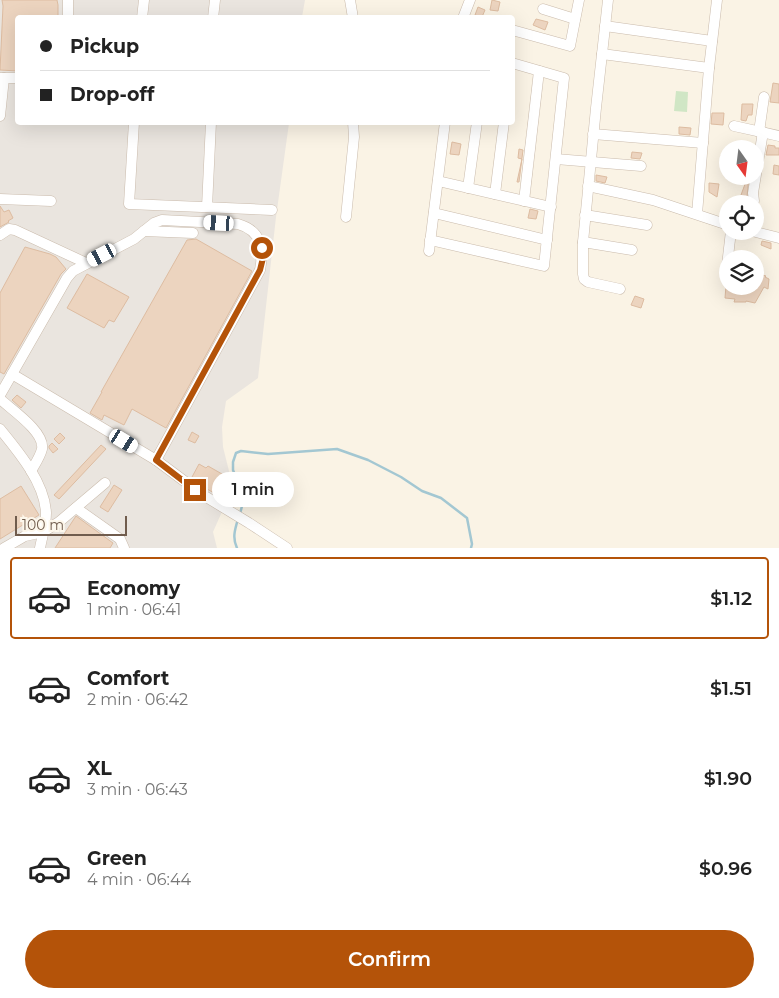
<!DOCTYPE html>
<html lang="en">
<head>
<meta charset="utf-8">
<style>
  :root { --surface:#fff; --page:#f2f2f2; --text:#222; --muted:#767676; --line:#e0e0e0; --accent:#b45309 }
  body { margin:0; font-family:Montserrat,sans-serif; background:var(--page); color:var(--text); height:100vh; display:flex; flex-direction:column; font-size:19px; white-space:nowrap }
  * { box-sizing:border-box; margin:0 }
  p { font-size:16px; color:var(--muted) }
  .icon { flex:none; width:28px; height:28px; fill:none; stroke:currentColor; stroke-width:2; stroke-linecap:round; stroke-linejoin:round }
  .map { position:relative; height:548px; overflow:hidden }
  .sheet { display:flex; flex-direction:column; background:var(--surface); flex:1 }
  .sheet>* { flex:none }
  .hud { position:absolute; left:15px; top:15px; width:500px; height:110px; border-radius:5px; box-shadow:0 5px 20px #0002; display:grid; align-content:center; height:110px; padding:0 25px; background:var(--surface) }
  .needle { width:32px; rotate:166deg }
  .controls { position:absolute; left:719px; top:140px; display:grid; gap:10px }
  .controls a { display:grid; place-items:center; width:45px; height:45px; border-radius:50%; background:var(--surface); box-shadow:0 5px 20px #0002; font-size:25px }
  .scale { position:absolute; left:15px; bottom:12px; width:112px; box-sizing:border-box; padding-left:5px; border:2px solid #705c4d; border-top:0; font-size:14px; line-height:18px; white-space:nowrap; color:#705c4d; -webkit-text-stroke:4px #fdf7eb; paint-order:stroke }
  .end { position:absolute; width:22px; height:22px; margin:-11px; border:6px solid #b45309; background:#fff; box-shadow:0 0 0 2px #fff }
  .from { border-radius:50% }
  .bubble { position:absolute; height:35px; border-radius:18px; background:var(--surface); box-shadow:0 5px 20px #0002; font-size:16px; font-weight:600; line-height:35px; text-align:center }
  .car { position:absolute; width:15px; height:30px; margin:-15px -8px; border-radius:6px; box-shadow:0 0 4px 1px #0007; background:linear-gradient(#fff 24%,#345 0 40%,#fff 0 76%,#345 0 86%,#fff 0) }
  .hud b { display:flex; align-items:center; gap:18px; height:48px; font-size:19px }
  .hud b+b { border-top:1px solid var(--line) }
  .hud i { width:12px; height:12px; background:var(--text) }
  ul { padding:9px 0 0; list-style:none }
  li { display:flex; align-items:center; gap:15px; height:82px; margin:0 10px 8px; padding:0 15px; border:2px solid transparent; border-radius:5px }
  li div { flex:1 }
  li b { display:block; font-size:19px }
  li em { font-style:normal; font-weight:600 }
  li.active { border-color:var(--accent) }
  li>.icon { width:45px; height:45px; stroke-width:1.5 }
  .action { display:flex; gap:10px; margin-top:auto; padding:10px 25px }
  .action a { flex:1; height:58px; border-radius:30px; background:var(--accent); color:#fff; font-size:20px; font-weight:600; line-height:58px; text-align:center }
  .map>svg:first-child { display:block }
  .industrial { fill:#eae5df }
  .green { fill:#d0e6c5 }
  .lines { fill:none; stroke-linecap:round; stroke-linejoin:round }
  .stream { stroke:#a3c7d2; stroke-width:2.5 }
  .building { fill:#ecd4bf; stroke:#ddbca1 }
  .minor-casing { stroke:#cabbac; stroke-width:11 }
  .minor { stroke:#fff; stroke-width:10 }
  .route { stroke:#b45309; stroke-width:6 }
</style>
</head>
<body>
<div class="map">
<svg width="779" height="548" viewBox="0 0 779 548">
  <rect width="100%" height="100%" fill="#faf3e5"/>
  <path class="industrial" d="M0,0H305L302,17L18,18V122L289,123L276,217L258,378L226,401L222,427L223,447L233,487L213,532L217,548H0Z"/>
  <path class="green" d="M676,91L688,92L687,112L674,111Z"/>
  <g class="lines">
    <g class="stream">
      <path d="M240,514L242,506V493L233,470V462L236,453L241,451L268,454L337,449L368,460L401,477L422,491L441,498L467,518L472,544L471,548"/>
      <path d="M237,548C232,538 235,529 238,519"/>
    </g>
  </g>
  <g class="building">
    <path d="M2,0H57L58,5V18H18V71L0,70L3,6Z"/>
    <path d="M492,0L500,2L498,11L490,10Z"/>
    <path d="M478,7L485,10L482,17L475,15Z"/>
    <path d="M536,19L548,22L545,30L533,25Z"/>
    <path d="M773,83L779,84V103L770,102Z"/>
    <path d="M742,104H753L752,115H748L746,121L741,120Z"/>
    <path d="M712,113H724L723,125L711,124Z"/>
    <path d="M679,127L691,128L690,135L679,134Z"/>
    <path d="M452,142L461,144L459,155L450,154Z"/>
    <path d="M768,145L775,146V148H779V155H766Z"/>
    <path d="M519,149L523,150L519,182H517L522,159L518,158Z"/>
    <path d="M632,152L642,153L640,159L631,158Z"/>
    <path d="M721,155H728V173H725Z"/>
    <path d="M774,165L779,166V175L773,174Z"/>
    <path d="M596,175L607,177L605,183L596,181Z"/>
    <path d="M748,176H749L747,197L741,195Z"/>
    <path d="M709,183L719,184L717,197L709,192Z"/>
    <path d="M0,206L4,212L9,210L13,218L8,221L9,222L0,227Z"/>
    <path d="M530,209L538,211L536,219L528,218Z"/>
    <path d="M196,239L252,271L166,428L132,409L124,425L104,415L102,420L90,413L102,392H101L187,240Z"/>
    <path d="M762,241L771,243V249L761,245Z"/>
    <path d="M25,247L50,254L56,257L66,269L61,274L4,374L0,372V293Z"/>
    <path d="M755,273L766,276L765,277L769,279L768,289L764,287L755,303L746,301V302H734L735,299L725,298L726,286L739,287L751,291L752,286H755Z"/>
    <path d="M87,274L129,297L114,322L109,320L104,328L67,308Z"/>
    <path d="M635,296L644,299L641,308L631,305Z"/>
    <path d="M17,395L26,402L21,408L12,400Z"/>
    <path d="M192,432L199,436L195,443L188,440Z"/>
    <path d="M60,433L65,438L59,444L54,439Z"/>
    <path d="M52,443L58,449L53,453L49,448V446Z"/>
    <path d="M101,445L106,449L59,499L54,495Z"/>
    <path d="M199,464L206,468L208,466L229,478L219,496L202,486L198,483L199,481L192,477Z"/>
    <path d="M114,485L122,490L108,512L100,507Z"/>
    <path d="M21,486L39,515L0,539V499Z"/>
    <path d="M76,516L113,543L110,548H55L74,519Z"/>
  </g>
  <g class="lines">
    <defs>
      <g id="minor">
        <path d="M68,0V18"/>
        <path d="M350,0L353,18"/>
        <path d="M608,0L596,108L583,242V274L584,279L588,282L620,289"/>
        <path d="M543,9L575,19"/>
        <path d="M142,18L144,0"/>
        <path d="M213,18L215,0"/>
        <path d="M463,18L470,0"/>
        <path d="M605,26L712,41"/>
        <path d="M512,30L570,46L579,0"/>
        <path d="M602,54L709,68"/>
        <path d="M0,78H18"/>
        <path d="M0,116L4,78"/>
        <path d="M134,122L129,204L272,210"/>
        <path d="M734,126L779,136"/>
        <path d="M759,132L764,97"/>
        <path d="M593,134L703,143"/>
        <path d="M556,159L641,166"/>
        <path d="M438,181L551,207"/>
        <path d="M588,186L653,200L728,225"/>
        <path d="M468,188L477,122"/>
        <path d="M495,194L504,122"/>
        <path d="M0,199L51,201"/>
        <path d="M524,201L539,71"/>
        <path d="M754,201L753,193L763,132"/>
        <path d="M207,207L211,122"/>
        <path d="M434,213L547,240"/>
        <path d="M697,214L709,68L717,0"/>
        <path d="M585,215L647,225"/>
        <path d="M346,217L354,137L353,122"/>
        <path d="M144,231L193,233"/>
        <path d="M752,231L779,238"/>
        <path d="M0,235L9,229L15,230L86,263"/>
        <path d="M430,240L544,266L564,78L512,63"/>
        <path d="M583,242L632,250"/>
        <path d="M429,251L445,122"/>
        <path d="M726,274L731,231"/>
        <path d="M12,374L156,460L203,495L249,523L287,548"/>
        <path d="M0,395L67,278L73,271L134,239L154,223L162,220L238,224C262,231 264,249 260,270L156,460"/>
        <path d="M0,399C12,410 45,432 42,449C40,457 35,464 31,471"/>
        <path d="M0,429C18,451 45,483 46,513C46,525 42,537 40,548"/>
        <path d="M76,508L120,539L124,548"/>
        <path d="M4,548L25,536L43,532L59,522L105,483"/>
      </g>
    </defs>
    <use href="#minor" class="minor-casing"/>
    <use href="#minor" class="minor"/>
  </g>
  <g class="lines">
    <path class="route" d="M195,490L156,460L260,270L263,258L262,248"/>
  </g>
</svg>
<div class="controls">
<a><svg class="needle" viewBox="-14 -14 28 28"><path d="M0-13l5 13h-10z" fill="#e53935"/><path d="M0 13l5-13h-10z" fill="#767676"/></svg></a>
<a><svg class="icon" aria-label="locate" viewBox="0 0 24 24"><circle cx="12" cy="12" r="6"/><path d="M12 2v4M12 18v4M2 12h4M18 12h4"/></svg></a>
<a><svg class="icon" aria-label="layers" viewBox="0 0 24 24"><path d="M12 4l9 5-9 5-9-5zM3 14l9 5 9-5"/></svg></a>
</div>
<div class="scale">100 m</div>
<i class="end from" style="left:262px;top:248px"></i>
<i class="end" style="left:195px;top:490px"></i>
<div class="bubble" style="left:212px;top:472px;width:82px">1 min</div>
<i class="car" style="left:219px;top:223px;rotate:273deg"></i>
<i class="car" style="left:102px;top:255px;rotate:243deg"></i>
<i class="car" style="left:124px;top:441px;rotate:121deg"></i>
<div class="hud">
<b><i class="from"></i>Pickup</b>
<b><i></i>Drop-off</b>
</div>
</div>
<section class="sheet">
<ul>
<li class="active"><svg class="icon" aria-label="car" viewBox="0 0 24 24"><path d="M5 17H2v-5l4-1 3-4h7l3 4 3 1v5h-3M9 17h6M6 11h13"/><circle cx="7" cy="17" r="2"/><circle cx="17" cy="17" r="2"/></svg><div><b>Economy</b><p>1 min · 06:41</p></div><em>$1.12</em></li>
<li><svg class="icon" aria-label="car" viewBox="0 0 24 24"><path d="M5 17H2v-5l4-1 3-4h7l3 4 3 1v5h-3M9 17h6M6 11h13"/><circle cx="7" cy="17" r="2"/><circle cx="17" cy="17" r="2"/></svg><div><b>Comfort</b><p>2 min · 06:42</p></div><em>$1.51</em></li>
<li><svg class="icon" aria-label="car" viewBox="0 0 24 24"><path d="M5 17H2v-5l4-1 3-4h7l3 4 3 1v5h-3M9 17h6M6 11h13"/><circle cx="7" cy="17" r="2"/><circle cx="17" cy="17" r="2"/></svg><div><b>XL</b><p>3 min · 06:43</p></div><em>$1.90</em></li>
<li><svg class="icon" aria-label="car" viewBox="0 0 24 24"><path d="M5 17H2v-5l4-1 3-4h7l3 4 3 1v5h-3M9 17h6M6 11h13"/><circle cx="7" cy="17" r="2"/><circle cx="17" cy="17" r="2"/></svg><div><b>Green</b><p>4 min · 06:44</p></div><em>$0.96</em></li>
</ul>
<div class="action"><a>Confirm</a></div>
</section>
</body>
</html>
